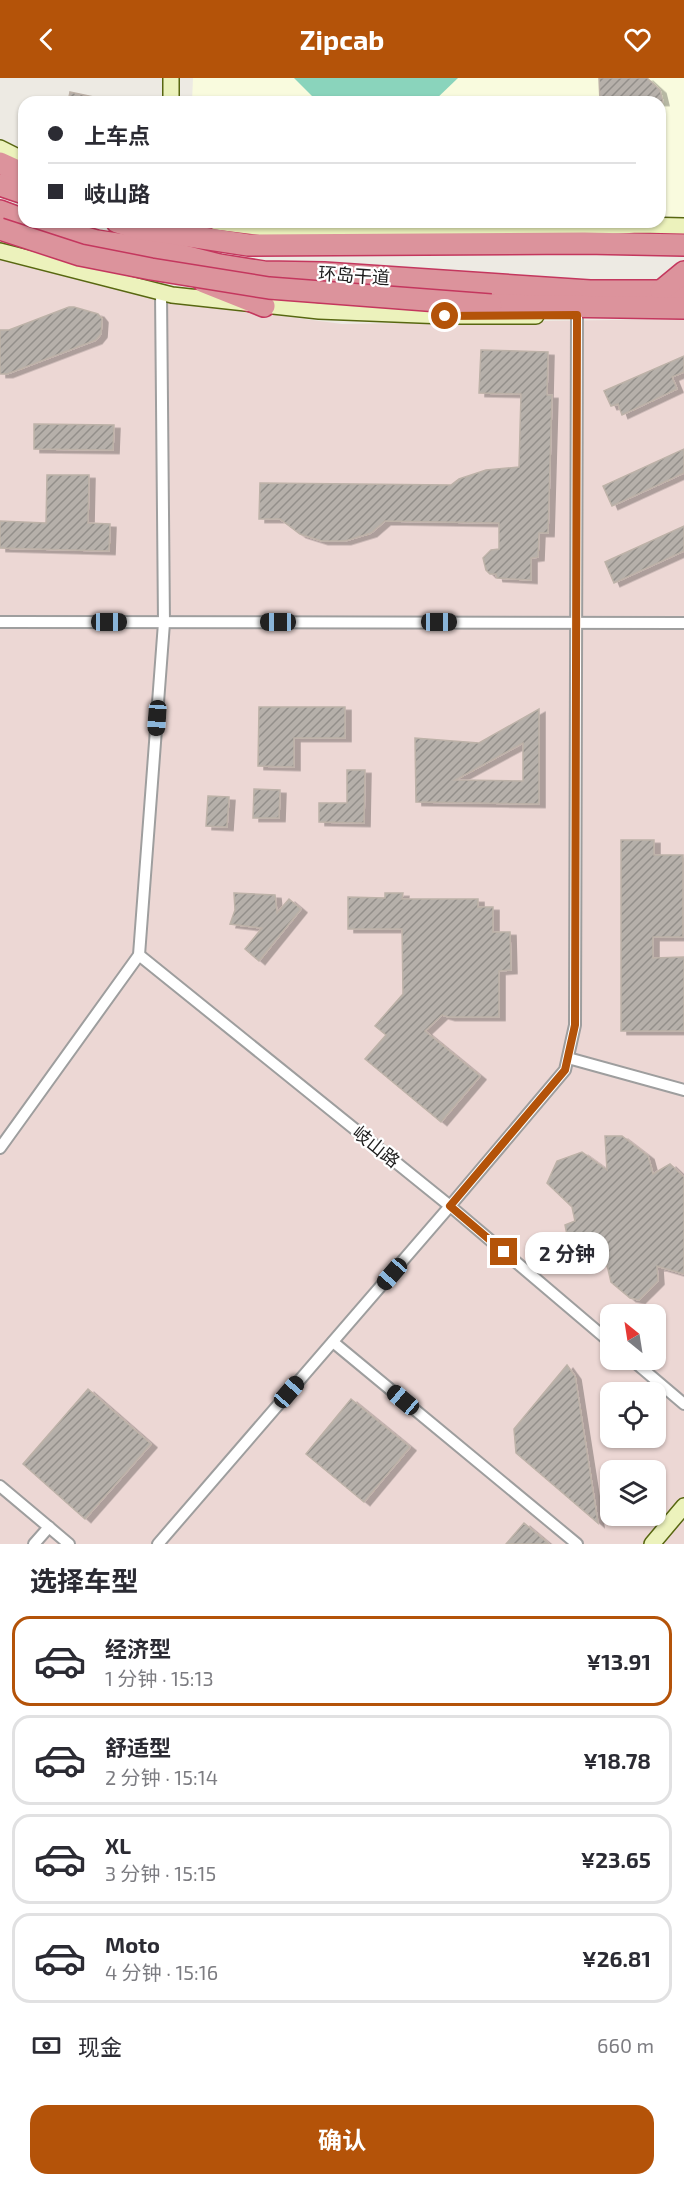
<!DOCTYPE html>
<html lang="zh">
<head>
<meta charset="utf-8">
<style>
  :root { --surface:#fff; --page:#f2f2f3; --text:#2b2b33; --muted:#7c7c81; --line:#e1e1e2; --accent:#b45309 }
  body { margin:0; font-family:"Exo 2","Noto Sans SC",sans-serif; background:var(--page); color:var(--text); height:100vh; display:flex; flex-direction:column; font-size:22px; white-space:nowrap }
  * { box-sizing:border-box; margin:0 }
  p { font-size:20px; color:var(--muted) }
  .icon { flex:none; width:33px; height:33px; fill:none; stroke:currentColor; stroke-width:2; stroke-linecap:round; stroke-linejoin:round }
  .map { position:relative; height:1466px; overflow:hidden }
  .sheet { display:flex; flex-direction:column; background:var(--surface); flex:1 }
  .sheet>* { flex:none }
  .guide { position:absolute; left:18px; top:18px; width:648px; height:132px; border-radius:18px; box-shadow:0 2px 4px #0004; display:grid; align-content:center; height:132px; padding:0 30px; background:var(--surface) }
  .needle { width:39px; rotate:330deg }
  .tools { position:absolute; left:600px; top:1226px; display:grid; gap:12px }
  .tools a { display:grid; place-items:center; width:66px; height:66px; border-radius:12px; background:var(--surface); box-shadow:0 2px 4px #0004; font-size:30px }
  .end { position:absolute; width:27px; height:27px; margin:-14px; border:8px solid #b45309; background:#fff; box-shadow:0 0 0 3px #fff }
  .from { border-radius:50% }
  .bubble { position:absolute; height:42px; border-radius:18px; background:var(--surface); box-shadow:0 2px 4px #0004; font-size:20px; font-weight:700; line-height:42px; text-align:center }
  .car { position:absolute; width:18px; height:36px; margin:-18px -9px; border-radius:8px; box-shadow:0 0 4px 2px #0007; background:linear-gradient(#222 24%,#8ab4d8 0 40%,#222 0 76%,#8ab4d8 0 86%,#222 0) }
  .guide b { display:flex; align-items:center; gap:21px; height:57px; font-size:22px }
  .guide b+b { border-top:2px solid var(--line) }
  .guide i { width:15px; height:15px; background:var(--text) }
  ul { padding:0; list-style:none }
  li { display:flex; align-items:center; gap:18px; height:90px; margin:0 12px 9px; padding:0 18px; border:3px solid var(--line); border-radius:18px }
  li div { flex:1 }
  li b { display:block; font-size:22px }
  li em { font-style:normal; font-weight:700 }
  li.active { border-color:var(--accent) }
  li>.icon { width:54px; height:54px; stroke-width:1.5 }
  h2 { padding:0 30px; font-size:27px; line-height:72px }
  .pay { display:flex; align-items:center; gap:15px; height:66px; padding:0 30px; font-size:22px }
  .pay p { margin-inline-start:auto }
  .action { display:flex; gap:12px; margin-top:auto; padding:12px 30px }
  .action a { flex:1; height:69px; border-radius:18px; background:var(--accent); color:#fff; font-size:24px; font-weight:700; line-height:69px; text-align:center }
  header { display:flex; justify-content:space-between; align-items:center; height:78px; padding:0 30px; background:var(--accent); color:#fff; font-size:27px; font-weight:700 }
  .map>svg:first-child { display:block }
  .commercial { fill:#ecd7d4; fill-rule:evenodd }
  .education { fill:#f9fbde }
  .pitch { fill:#8ad4bc }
  .building { fill:url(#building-hatch); stroke:#bdb2a8; stroke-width:1.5; fill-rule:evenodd; filter:url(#shadow) }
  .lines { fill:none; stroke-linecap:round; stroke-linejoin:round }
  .street-casing { stroke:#9e9e9e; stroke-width:14 }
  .secondary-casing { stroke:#586711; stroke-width:18 }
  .highway-casing { stroke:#c4375e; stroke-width:24 }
  .street { stroke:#fff; stroke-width:10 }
  .secondary { stroke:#ecf2bc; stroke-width:15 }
  .highway { stroke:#dc939c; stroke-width:21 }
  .highway-bridge-casing { stroke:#c4375e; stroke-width:24; stroke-linecap:butt }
  .highway-bridge { stroke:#dc939c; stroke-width:21 }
  .route { stroke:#b45309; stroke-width:8 }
  .labels { text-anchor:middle; stroke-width:4.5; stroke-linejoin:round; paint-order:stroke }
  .street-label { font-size:18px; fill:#1d1d1d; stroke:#fff }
</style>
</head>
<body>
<header><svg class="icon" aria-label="back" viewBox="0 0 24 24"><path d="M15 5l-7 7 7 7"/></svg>Zipcab<svg class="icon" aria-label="heart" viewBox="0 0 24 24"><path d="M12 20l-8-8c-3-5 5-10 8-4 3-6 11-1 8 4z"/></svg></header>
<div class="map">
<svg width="684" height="1466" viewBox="0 0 684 1466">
  <defs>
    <pattern id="building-hatch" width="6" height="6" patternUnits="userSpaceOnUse" patternTransform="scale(1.5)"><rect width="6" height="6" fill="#b6b0aa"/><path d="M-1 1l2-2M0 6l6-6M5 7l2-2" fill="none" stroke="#938f8a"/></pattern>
    <filter id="shadow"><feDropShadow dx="6" dy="3.5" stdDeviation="0" flood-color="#0004"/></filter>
  </defs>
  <rect width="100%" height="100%" fill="#edeae3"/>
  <path class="commercial" d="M0,177L169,223L342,246L684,241V1466H0ZM610,1236H656V1281H610ZM610,1314H656V1359H610ZM610,1392H656V1437H610Z"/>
  <path class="education" d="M193,0H684V139L660,138V24H192Z"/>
  <path class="pitch" d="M294,0H458L433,24H318Z"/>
  <g class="building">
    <path d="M599,0H647L660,12L663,24H600Z"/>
    <path d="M70,14L99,20V24H68Z"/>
    <path d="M69,229H74L98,236L102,241L101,256L96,262L7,296H0V252H9Z"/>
    <path d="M481,272L548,274L547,317H552L548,455H539L538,479L531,480V502L497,500L496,496H490L486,492L483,480L491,472L499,471V445L385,443L371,455L345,463H322L300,456L280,441H259L260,405L451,407L459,401L486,392L519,389L521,316L479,315Z"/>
    <path d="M684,278V294L672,299L677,311L622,337L618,326L611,328L604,313Z"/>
    <path d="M34,346L114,347L113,372L34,371Z"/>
    <path d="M684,371V395L612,428L603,408Z"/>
    <path d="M47,397H89L88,445L110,446L109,473L0,470V443L46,445Z"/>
    <path d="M684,448V473L614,505L605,484Z"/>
    <path d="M259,629H345V660H294V689L258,688Z"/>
    <path d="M539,631V726L416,724L415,660L479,665ZM523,665V703L455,702Z"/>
    <path d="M347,692H365L364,745L319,744V725H347Z"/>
    <path d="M254,711L280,712L279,740H253Z"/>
    <path d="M208,718L229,719L227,749L206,748Z"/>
    <path d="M621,762H654V777H683V859H653V880L684,879V953H621Z"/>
    <path d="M234,815L275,817L277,835L289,821L301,831L259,883L245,871L262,850L230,846L235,832Z"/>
    <path d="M385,815H403L402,821H478V829H493V854H510L511,892L499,893V939H449L442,937L425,953L480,998L441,1044L365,981L386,957L375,948L403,916L402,851H348V819L385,820Z"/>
    <path d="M605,1058H622L648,1078L653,1096L670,1086L684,1099V1196L657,1188L658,1203L639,1222L630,1220L611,1204L607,1187L599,1184L589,1186L581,1182L569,1167L565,1147L575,1143L572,1129L547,1105L557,1083L582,1074L607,1092Z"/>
    <path d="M567,1287L575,1298L598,1445L516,1375L514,1351Z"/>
    <path d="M88,1311L151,1366L85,1441L23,1386Z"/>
    <path d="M351,1321L410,1369L364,1424L306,1376Z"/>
    <path d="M524,1445L549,1466H506Z"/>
  </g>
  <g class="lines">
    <defs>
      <g id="street">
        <path d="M0,544L684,545"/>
        <path d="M139,877L450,1128L610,1264"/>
        <path d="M568,980L684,1012"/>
        <path d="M0,1070L139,877L164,545L161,215"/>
        <path d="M333,1264L577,1466"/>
        <path d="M631,1281L684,1326"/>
        <path d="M0,1408L69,1466"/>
        <path d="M34,1466L49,1449"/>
        <path d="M158,1466L450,1128L565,992L575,947L577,237"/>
      </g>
      <g id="secondary">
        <path d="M171,24V0"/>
        <path d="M0,70L24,82"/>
        <path d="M216,144L295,154L476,155L639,147L684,148"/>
        <path d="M0,173L172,217L319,233L445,238H536"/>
        <path d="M652,1466L684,1428"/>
      </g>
      <g id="highway">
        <path d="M0,85L24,96"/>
        <path d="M0,107L24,115"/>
        <path d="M0,133L24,142"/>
        <path d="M30,144L97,163L164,173L219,187L264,194L324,195L590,213H684"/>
        <path d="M117,144L137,150L248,167L584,165L684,167"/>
        <path d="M204,204L264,228"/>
        <path d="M661,213L684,194"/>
        <path d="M491,227L684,230"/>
      </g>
    </defs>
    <use href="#street" class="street-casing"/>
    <use href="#secondary" class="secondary-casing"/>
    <use href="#highway" class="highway-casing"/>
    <use href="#street" class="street"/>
    <use href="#secondary" class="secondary"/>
    <use href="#highway" class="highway"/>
    <defs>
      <path id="highway-bridge" d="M0,151L80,177L151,191L269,210L491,227"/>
    </defs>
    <use href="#highway-bridge" class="highway-bridge-casing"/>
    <use href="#highway-bridge" class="highway-bridge"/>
  </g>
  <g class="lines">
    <path class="route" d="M445,238L577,237L575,947L565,992L450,1128L504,1174"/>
  </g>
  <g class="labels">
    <g class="street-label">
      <text transform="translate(354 198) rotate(4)" y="6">环岛干道</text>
      <text transform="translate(376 1069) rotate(39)" y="6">岐山路</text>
    </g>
  </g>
</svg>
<div class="tools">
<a><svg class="needle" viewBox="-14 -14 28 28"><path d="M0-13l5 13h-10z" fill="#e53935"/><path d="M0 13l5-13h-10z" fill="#7c7c81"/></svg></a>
<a><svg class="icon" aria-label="locate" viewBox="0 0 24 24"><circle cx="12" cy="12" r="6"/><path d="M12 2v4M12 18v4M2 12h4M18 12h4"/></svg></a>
<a><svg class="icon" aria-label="layers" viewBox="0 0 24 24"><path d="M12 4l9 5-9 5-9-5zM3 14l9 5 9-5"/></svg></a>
</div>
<i class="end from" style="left:445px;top:238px"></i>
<i class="end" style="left:504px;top:1174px"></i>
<div class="bubble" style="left:525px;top:1154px;width:84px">2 分钟</div>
<i class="car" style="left:109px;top:544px;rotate:90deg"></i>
<i class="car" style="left:278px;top:544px;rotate:270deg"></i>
<i class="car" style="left:439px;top:544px;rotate:90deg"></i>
<i class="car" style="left:157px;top:640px;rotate:184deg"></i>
<i class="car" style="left:392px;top:1196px;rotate:221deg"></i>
<i class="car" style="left:289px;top:1314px;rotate:41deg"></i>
<i class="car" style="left:403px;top:1322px;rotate:310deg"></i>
<div class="guide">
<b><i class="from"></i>上车点</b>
<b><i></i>岐山路</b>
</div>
</div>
<section class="sheet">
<h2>选择车型</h2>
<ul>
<li class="active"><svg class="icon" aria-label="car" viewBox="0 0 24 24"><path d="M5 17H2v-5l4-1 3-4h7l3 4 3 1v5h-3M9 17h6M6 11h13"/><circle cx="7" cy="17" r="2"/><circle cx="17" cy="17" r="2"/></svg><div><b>经济型</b><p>1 分钟 · 15:13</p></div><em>¥13.91</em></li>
<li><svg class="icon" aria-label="car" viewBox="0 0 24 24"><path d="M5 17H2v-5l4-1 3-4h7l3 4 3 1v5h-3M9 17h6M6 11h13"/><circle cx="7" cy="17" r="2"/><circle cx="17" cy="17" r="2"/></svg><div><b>舒适型</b><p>2 分钟 · 15:14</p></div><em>¥18.78</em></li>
<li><svg class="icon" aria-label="car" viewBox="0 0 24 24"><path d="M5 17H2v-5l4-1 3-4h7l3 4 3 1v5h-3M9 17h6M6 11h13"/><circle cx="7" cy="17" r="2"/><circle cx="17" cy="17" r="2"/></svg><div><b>XL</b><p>3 分钟 · 15:15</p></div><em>¥23.65</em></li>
<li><svg class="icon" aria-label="car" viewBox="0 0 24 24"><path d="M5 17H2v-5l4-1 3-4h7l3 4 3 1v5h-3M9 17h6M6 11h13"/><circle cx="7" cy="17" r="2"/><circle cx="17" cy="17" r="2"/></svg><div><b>Moto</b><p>4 分钟 · 15:16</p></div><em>¥26.81</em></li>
</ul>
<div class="pay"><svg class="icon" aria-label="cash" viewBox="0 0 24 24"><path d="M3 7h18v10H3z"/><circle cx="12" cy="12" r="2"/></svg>现金<p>660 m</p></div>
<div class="action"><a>确认</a></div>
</section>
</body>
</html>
